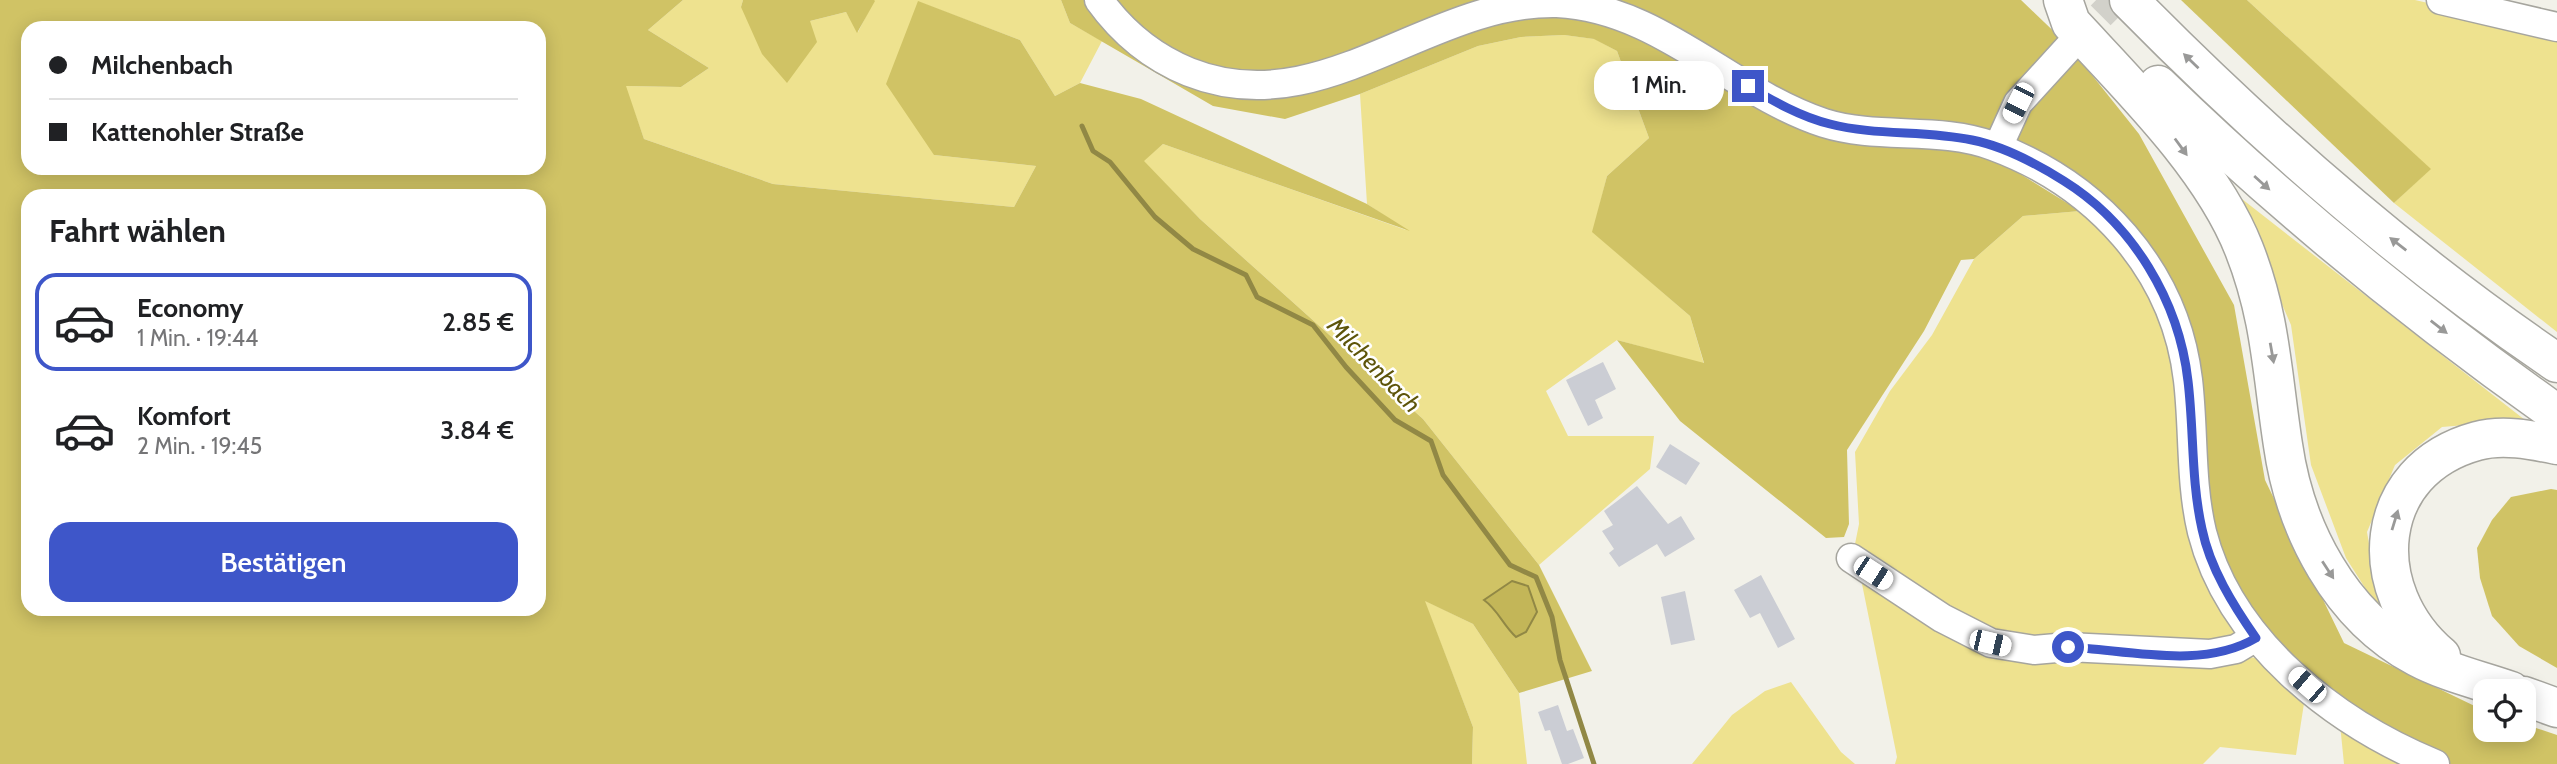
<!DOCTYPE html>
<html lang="de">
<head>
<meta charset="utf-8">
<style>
  :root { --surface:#fff; --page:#f2f2f2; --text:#202124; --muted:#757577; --line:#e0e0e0; --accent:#3e56c9 }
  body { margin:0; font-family:Cabin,sans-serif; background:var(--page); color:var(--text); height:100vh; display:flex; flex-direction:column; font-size:26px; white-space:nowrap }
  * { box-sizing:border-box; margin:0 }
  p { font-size:23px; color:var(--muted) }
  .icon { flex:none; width:38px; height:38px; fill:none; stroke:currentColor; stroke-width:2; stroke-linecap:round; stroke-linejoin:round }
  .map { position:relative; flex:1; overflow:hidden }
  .sheet { position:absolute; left:21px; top:189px; width:525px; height:427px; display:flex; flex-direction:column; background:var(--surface); border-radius:21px; box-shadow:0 4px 18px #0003 }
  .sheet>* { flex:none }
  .guide { position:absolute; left:21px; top:21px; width:525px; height:154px; border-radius:21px; box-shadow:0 4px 18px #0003; display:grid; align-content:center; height:154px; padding:0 28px; background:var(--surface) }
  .buttons { position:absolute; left:2473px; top:679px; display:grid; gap:14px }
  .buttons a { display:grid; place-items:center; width:63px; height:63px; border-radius:14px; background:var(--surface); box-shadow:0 4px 18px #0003; font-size:35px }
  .end { position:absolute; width:32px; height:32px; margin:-16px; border:9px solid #3e56c9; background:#fff; box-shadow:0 0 0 4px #fff }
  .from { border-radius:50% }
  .bubble { position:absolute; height:49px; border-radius:21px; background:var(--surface); box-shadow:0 4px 18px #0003; font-size:23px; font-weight:600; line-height:49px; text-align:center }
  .car { position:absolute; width:21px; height:42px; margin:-21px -10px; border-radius:9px; box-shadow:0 0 5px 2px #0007; background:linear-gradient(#fff 24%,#345 0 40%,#fff 0 76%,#345 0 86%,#fff 0) }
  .guide b { display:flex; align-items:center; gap:24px; height:66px; font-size:26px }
  .guide b+b { border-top:2px solid var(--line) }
  .guide i { width:18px; height:18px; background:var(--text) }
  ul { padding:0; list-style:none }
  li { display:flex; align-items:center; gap:21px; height:98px; margin:0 14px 10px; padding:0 14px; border:4px solid transparent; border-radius:21px }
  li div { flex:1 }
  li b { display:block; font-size:26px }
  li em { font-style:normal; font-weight:600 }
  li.selected { border-color:var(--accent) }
  li>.icon { width:63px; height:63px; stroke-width:1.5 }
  h2 { padding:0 28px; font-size:32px; line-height:84px }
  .action { display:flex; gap:14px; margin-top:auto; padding:14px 28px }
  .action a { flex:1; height:80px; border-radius:21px; background:var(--accent); color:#fff; font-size:28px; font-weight:600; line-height:80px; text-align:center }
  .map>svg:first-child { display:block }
  .green { fill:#eee28f }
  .forest { fill:#d0c365; fill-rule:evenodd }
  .water { fill:#c3b658; stroke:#918845; stroke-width:2 }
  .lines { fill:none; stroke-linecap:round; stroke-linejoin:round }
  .stream { stroke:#918845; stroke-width:5 }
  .building { fill:#cbcdd4 }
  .minor-tunnel { stroke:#d2d1ca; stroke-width:28; stroke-dasharray:28 14; stroke-linecap:butt }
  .minor-casing { stroke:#a6a59e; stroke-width:31 }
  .highway-casing { stroke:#a6a59e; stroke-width:41 }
  .minor { stroke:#fff; stroke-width:28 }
  .highway { stroke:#fff; stroke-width:38 }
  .oneway { fill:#999998 }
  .route { stroke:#3e56c9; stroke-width:9 }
  .labels { text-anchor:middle; stroke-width:5; stroke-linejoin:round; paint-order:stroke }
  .water-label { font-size:24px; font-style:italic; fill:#5d5409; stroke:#fff }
</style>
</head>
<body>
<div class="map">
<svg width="2557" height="764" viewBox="0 0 2557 764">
  <rect width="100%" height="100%" fill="#f2f1e9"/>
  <g class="green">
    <path d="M683,0H743L741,7L810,21L846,12L858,32L874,0H1061L1070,23L1102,41L1080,83L1055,96L1020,40L919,2L934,155L1036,166L1014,207L773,184L644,139L625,86L681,87L709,68L648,30Z"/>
    <path d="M2247,0H2415L2557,33V332L2394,203L2430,169Z"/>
    <path d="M1564,35L1595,39L1617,51L1649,138L1607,176L1593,232L1690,316L1704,364L1617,340L1546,391L1568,436H1654L1650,469L1539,565L1423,419L1200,219L1143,161L1163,144L1406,230L1367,204L1360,94L1478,46L1521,37Z"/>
    <path d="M2233,192L2525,420L2442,427L2395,465L2367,532L2381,613L2346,558L2311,465L2291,325Z"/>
    <path d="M2080,211L2100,227L2156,294L2237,627L2231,643H2012L1852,559L1859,524L1855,452L1890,391L1932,335L1974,259L2023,216Z"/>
    <path d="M1861,579L1968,639L2259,658L2305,697L2296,755L2220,747L2203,764H1895L1897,757Z"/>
    <path d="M1424,600L1473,624L1519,693L1527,764H1472L1473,727Z"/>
    <path d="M1791,682L1841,752L1855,764H1692L1732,715L1765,691Z"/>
    <path d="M2340,724L2435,764H2344Z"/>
  </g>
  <g class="forest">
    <path d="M0,0H683L648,30L709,68L681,87L626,86L644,139L773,184L1014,207L1036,166L934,155L886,84L918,1L1020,40L1055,96L1080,83L1141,99L1367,204L1410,231L1163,144L1144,161L1200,219L1423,419L1539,565L1592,671L1519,693L1473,624L1425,601L1473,727L1472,764H0ZM28,28H539V168H28ZM28,196H539V609H28Z"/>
    <path d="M743,0H874L875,1L857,33L846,12L810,21L817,42L787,83L762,54L741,7Z"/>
    <path d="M1061,0H2021L2068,45L2139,134L2234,305L2265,480L2344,643L2485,711V730H2524V724L2557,735V764H2435L2346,715L2220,578L2176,325L2086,196L2014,170L2080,211L2023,216L1974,259L1961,260L1924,331L1847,450L1849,524L1844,537L1826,538L1680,421L1617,340L1704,363L1690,316L1592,232L1607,176L1649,138L1617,51L1594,39L1564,35L1521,37L1478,46L1360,94L1285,119L1213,106L1070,23Z"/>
    <path d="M2181,0H2247L2431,169L2394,203Z"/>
    <path d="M2551,489L2557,490V668L2519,646L2492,616L2480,578L2477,548L2492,520L2511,497Z"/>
  </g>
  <path class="water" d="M1512,581L1528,586L1537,612L1526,632L1516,637C1503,625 1498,610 1484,600Z"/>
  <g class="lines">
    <path class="stream" d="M1082,126L1093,151L1110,162L1155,217L1193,249L1246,275L1257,297L1313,325L1346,367L1395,420L1431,441L1443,475L1510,565L1536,577L1552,617L1560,660L1594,764"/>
  </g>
  <g class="building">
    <path d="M1603,362L1616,389L1595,400L1603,418L1588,426L1566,380Z"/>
    <path d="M1670,444L1700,463L1686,485L1656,467Z"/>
    <path d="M1637,486L1668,524L1681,516L1695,539L1665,557L1657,544L1619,567L1609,553L1614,549L1602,531L1613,525L1604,511Z"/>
    <path d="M1761,575L1795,639L1778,648L1760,613L1750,618L1734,590Z"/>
    <path d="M1685,591L1695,640L1671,645L1661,597Z"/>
    <path d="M1558,705L1567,731L1573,729L1584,758L1568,764H1562L1550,730L1545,731L1538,712Z"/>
  </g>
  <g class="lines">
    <path class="minor-tunnel" d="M2071,45L2116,0"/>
    <defs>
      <g id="minor">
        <path d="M1099,0C1122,32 1152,57 1189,72C1322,125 1427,0 1557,3C1660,8 1730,92 1824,123C1878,140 1939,126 1993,146C2096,184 2175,269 2188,380C2194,431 2190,482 2202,532C2230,642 2335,723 2435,764"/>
        <path d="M2441,0L2557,27"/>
        <path d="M1998,147L2018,103L2071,45"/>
        <path d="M1851,558L1942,618L1991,643L2034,650L2068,647L2210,654L2236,649L2256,637"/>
      </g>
      <g id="highway">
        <path d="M2063,0L2071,23C2130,87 2212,167 2244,249C2271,317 2272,374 2283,445C2295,529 2340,616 2417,657C2447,673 2480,680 2511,691"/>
        <path d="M2129,0C2260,133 2402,258 2557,363"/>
        <path d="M2158,85C2283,206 2415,314 2557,414"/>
        <path d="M2441,656C2363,590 2371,470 2477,441C2503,434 2532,440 2557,445"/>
        <path d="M2524,696L2557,708"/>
      </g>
    </defs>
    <use href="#minor" class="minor-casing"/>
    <use href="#highway" class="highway-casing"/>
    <use href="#minor" class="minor"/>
    <use href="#highway" class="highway"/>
  </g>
  <defs><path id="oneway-solid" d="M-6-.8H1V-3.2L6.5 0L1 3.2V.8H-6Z" transform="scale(1.75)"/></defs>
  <g class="oneway">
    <use href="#oneway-solid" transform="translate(2191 61) rotate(-136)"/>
    <use href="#oneway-solid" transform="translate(2181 147) rotate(54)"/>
    <use href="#oneway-solid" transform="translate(2262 183) rotate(42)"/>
    <use href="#oneway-solid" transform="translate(2398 244) rotate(-142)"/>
    <use href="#oneway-solid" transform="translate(2439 327) rotate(38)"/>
    <use href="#oneway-solid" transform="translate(2272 353) rotate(80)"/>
    <use href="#oneway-solid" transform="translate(2395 520) rotate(-73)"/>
    <use href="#oneway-solid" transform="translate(2328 570) rotate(57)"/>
  </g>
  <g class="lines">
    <path class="route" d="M1748,86C1773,101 1801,117 1830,124C1876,136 1925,130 1972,140C2003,146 2037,164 2064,181C2133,224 2179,301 2188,381C2194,431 2191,480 2202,529C2210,568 2233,605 2256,638C2202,670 2128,650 2068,647"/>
  </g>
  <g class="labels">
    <g class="water-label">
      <text transform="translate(1374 365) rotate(46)" y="8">Milchenbach</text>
    </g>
  </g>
</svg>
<div class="buttons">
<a><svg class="icon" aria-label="locate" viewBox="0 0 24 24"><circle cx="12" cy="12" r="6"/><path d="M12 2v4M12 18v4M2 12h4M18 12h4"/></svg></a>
</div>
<i class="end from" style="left:2068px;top:647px"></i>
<i class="end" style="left:1748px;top:86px"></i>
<div class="bubble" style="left:1594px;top:61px;width:130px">1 Min.</div>
<i class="car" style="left:2018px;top:103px;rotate:207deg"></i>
<i class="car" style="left:1873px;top:573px;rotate:123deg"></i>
<i class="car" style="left:1990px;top:643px;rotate:103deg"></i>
<i class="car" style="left:2307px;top:685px;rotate:311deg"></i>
<div class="guide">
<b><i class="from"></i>Milchenbach</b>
<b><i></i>Kattenohler Straße</b>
</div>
<section class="sheet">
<h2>Fahrt wählen</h2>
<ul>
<li class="selected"><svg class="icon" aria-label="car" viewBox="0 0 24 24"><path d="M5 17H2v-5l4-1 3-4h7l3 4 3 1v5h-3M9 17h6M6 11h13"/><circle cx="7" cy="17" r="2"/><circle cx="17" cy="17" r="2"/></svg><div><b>Economy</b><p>1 Min. · 19:44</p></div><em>2.85 €</em></li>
<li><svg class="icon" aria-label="car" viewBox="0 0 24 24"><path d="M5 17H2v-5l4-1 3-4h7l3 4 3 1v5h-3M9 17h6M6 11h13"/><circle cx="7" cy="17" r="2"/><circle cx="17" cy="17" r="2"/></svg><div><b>Komfort</b><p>2 Min. · 19:45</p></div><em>3.84 €</em></li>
</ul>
<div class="action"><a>Bestätigen</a></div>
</section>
</div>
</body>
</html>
